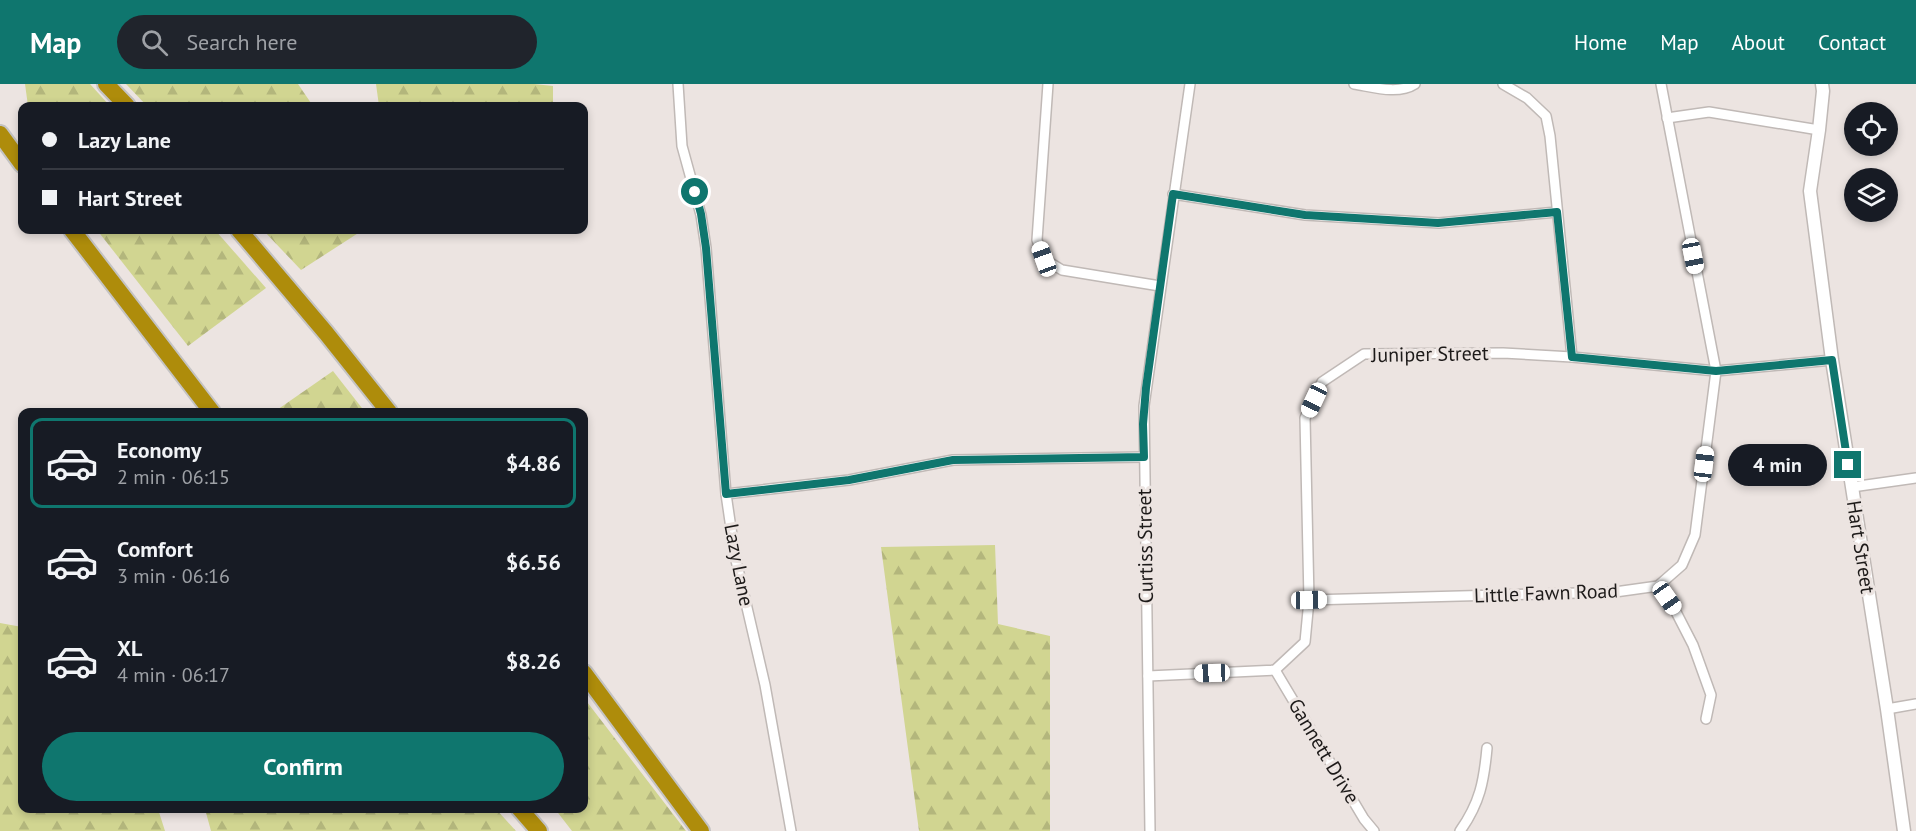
<!DOCTYPE html>
<html lang="en">
<head>
<meta charset="utf-8">
<style>
  :root { --surface:#171b24; --page:#20242c; --text:#f1f3f6; --muted:#9ea1a6; --line:#363941; --accent:#0f766e }
  body { margin:0; font-family:"PT Sans",sans-serif; background:var(--page); color:var(--text); height:100vh; display:flex; flex-direction:column; font-size:22px; white-space:nowrap }
  * { box-sizing:border-box; margin:0 }
  p { font-size:20px; color:var(--muted) }
  .icon { flex:none; width:33px; height:33px; fill:none; stroke:currentColor; stroke-width:2; stroke-linecap:round; stroke-linejoin:round }
  .map { position:relative; flex:1; overflow:hidden }
  .side { position:absolute; left:18px; top:324px; width:570px; height:405px; display:flex; flex-direction:column; background:var(--surface); border-radius:12px; box-shadow:0 3px 9px #0003 }
  .side>* { flex:none }
  .hud { position:absolute; left:18px; top:18px; width:570px; height:132px; border-radius:12px; box-shadow:0 3px 9px #0003; display:grid; align-content:center; height:132px; padding:0 24px; background:var(--surface) }
  .fabs { position:absolute; left:1844px; top:18px; display:grid; gap:12px }
  .fabs a { display:grid; place-items:center; width:54px; height:54px; border-radius:50%; background:var(--surface); box-shadow:0 3px 9px #0003; font-size:30px }
  .end { position:absolute; width:27px; height:27px; margin:-14px; border:8px solid #0f766e; background:#fff; box-shadow:0 0 0 3px #fff }
  .from { border-radius:50% }
  .bubble { position:absolute; height:42px; border-radius:21px; background:var(--surface); box-shadow:0 3px 9px #0003; font-size:20px; font-weight:800; line-height:42px; text-align:center }
  .car { position:absolute; width:18px; height:36px; margin:-18px -9px; border-radius:8px; box-shadow:0 0 4px 2px #0007; background:linear-gradient(#fff 24%,#345 0 40%,#fff 0 76%,#345 0 86%,#fff 0) }
  .hud b { display:flex; align-items:center; gap:21px; height:57px; font-size:22px }
  .hud b+b { border-top:2px solid var(--line) }
  .hud i { width:15px; height:15px; background:var(--text) }
  ul { padding:10px 0 0; list-style:none }
  li { display:flex; align-items:center; gap:18px; height:90px; margin:0 12px 9px; padding:0 12px; border:3px solid transparent; border-radius:12px }
  li div { flex:1 }
  li b { display:block; font-size:22px }
  li em { font-style:normal; font-weight:800 }
  li.current { border-color:var(--accent) }
  li>.icon { width:54px; height:54px; stroke-width:1.5 }
  .action { display:flex; gap:12px; margin-top:auto; padding:12px 24px }
  .action a { flex:1; height:69px; border-radius:36px; background:var(--accent); color:#fff; font-size:24px; font-weight:800; line-height:69px; text-align:center }
  header { display:flex; align-items:center; gap:36px; box-sizing:border-box; height:84px; padding:0 30px; background:var(--accent); color:#fff }
  header strong { font-size:28px }
  nav { display:flex; gap:33px; margin-inline-start:auto; font-size:21px }
  .search { width:420px; height:54px; background:var(--page); display:flex; align-items:center; gap:15px; box-sizing:border-box; padding:0 21px; border-radius:33px; color:var(--muted); font-size:22px }
  .map>svg:first-child { display:block }
  .forest { fill:url(#forest-firs) }
  .lines { fill:none; stroke-linecap:round; stroke-linejoin:round }
  .minor-casing { stroke:#c0b9b6; stroke-width:12 }
  .tertiary-casing { stroke:#c0b9b6; stroke-width:15 }
  .motorway-casing { stroke:#c4c3c3; stroke-width:20 }
  .minor { stroke:#fff; stroke-width:9 }
  .tertiary { stroke:#fff; stroke-width:12 }
  .motorway { stroke:#ae8c0b; stroke-width:16 }
  .route { stroke:#0f766e; stroke-width:8 }
  .labels { text-anchor:middle; stroke-width:6; stroke-linejoin:round; paint-order:stroke }
  .street-label { font-size:20px; fill:#1d1a19; stroke:#ece4e1 }
</style>
</head>
<body>
<header>
<strong>Map</strong>
<div class="search"><svg class="icon" aria-label="search" viewBox="0 0 24 24"><circle cx="10" cy="10" r="6"/><path d="M15 15l6 6"/></svg>Search here</div>
<nav><a>Home</a><a>Map</a><a>About</a><a>Contact</a></nav>
</header>
<div class="map">
<svg width="1916" height="747" viewBox="0 0 1916 747">
  <defs>
    <pattern id="forest-firs" width="22" height="20" patternUnits="userSpaceOnUse" patternTransform="scale(1.5)"><rect width="22" height="20" fill="#d1d591"/><path d="M5 1l3.5 6h-7zM16 11l3.5 6h-7z" fill="#b3b67c"/></pattern>
  </defs>
  <rect width="100%" height="100%" fill="#ece4e1"/>
  <g class="forest">
    <path d="M25,0H90L110,22H28Z"/>
    <path d="M126,0H298L313,22H147Z"/>
    <path d="M376,0H534L553,2V22H379Z"/>
    <path d="M97,146H215L266,204L188,262Z"/>
    <path d="M263,146H363L301,186Z"/>
    <path d="M333,287L365,328H274Z"/>
    <path d="M995,461L998,540L1050,552V747H919L881,463Z"/>
    <path d="M0,539L22,543V724L158,725L165,747H0Z"/>
    <path d="M584,614L686,747H572L555,725L584,724Z"/>
    <path d="M205,725H496L516,747H211Z"/>
  </g>
  <g class="lines">
    <defs>
      <g id="minor">
        <path d="M678,0L682,62L701,131L706,164L726,410L735,472L765,601L791,747"/>
        <path d="M1048,0L1037,156L1044,175L1062,186L1160,202"/>
        <path d="M1354,0C1373,3 1398,11 1415,0"/>
        <path d="M1503,0L1527,14L1546,32L1550,52L1572,273"/>
        <path d="M1667,34L1709,28L1819,46"/>
        <path d="M1173,110L1305,131L1439,139L1557,128"/>
        <path d="M1852,403L1916,394"/>
        <path d="M726,410L849,396L953,376L1144,373"/>
        <path d="M1658,502L1675,526L1693,561L1711,611L1706,635"/>
        <path d="M1309,516L1615,508L1658,502L1682,481L1695,451L1716,287L1661,0"/>
        <path d="M1275,586L1364,735L1374,747"/>
        <path d="M1148,592L1275,586L1305,558L1309,516L1305,334L1322,298L1364,270L1503,269L1572,273L1716,287L1832,276"/>
        <path d="M1887,625L1916,620"/>
        <path d="M1150,747L1144,322L1190,0"/>
        <path d="M1460,747C1480,719 1484,697 1487,664"/>
      </g>
      <path id="tertiary" d="M1822,0L1823,7L1819,46L1810,107L1832,276L1887,625L1904,747"/>
      <g id="motorway">
        <path d="M106,0L127,22"/>
        <path d="M0,50L22,80"/>
        <path d="M72,146L212,328"/>
        <path d="M239,146L326,249L389,328"/>
        <path d="M584,589L701,747"/>
        <path d="M519,724L539,747"/>
      </g>
    </defs>
    <use href="#minor" class="minor-casing"/>
    <use href="#tertiary" class="tertiary-casing"/>
    <use href="#motorway" class="motorway-casing"/>
    <use href="#minor" class="minor"/>
    <use href="#tertiary" class="tertiary"/>
    <use href="#motorway" class="motorway"/>
  </g>
  <g class="lines">
    <path class="route" d="M695,108L701,130L706,164L726,410L849,396L953,376L1144,373L1143,340L1146,304L1173,110L1305,131L1438,139L1557,128L1572,273L1716,287L1832,276L1848,381"/>
  </g>
  <g class="labels">
    <g class="street-label">
      <text transform="translate(1430 270) rotate(-1)" y="7">Juniper Street</text>
      <text transform="translate(1145 462) rotate(-91)" y="7">Curtiss Street</text>
      <text transform="translate(1861 463) rotate(81)" y="7">Hart Street</text>
      <text transform="translate(739 481) rotate(79)" y="7">Lazy Lane</text>
      <text transform="translate(1546 509) rotate(-2)" y="7">Little Fawn Road</text>
      <text transform="translate(1324 667) rotate(59)" y="7">Gannett Drive</text>
    </g>
  </g>
</svg>
<div class="fabs">
<a><svg class="icon" aria-label="locate" viewBox="0 0 24 24"><circle cx="12" cy="12" r="6"/><path d="M12 2v4M12 18v4M2 12h4M18 12h4"/></svg></a>
<a><svg class="icon" aria-label="layers" viewBox="0 0 24 24"><path d="M12 4l9 5-9 5-9-5zM3 14l9 5 9-5"/></svg></a>
</div>
<i class="end from" style="left:695px;top:108px"></i>
<i class="end" style="left:1848px;top:381px"></i>
<div class="bubble" style="left:1728px;top:360px;width:99px">4 min</div>
<i class="car" style="left:1693px;top:172px;rotate:169deg"></i>
<i class="car" style="left:1044px;top:175px;rotate:340deg"></i>
<i class="car" style="left:1314px;top:316px;rotate:205deg"></i>
<i class="car" style="left:1704px;top:380px;rotate:7deg"></i>
<i class="car" style="left:1667px;top:514px;rotate:145deg"></i>
<i class="car" style="left:1309px;top:516px;rotate:89deg"></i>
<i class="car" style="left:1212px;top:589px;rotate:268deg"></i>
<div class="hud">
<b><i class="from"></i>Lazy Lane</b>
<b><i></i>Hart Street</b>
</div>
<section class="side">
<ul>
<li class="current"><svg class="icon" aria-label="car" viewBox="0 0 24 24"><path d="M5 17H2v-5l4-1 3-4h7l3 4 3 1v5h-3M9 17h6M6 11h13"/><circle cx="7" cy="17" r="2"/><circle cx="17" cy="17" r="2"/></svg><div><b>Economy</b><p>2 min · 06:15</p></div><em>$4.86</em></li>
<li><svg class="icon" aria-label="car" viewBox="0 0 24 24"><path d="M5 17H2v-5l4-1 3-4h7l3 4 3 1v5h-3M9 17h6M6 11h13"/><circle cx="7" cy="17" r="2"/><circle cx="17" cy="17" r="2"/></svg><div><b>Comfort</b><p>3 min · 06:16</p></div><em>$6.56</em></li>
<li><svg class="icon" aria-label="car" viewBox="0 0 24 24"><path d="M5 17H2v-5l4-1 3-4h7l3 4 3 1v5h-3M9 17h6M6 11h13"/><circle cx="7" cy="17" r="2"/><circle cx="17" cy="17" r="2"/></svg><div><b>XL</b><p>4 min · 06:17</p></div><em>$8.26</em></li>
</ul>
<div class="action"><a>Confirm</a></div>
</section>
</div>
</body>
</html>
